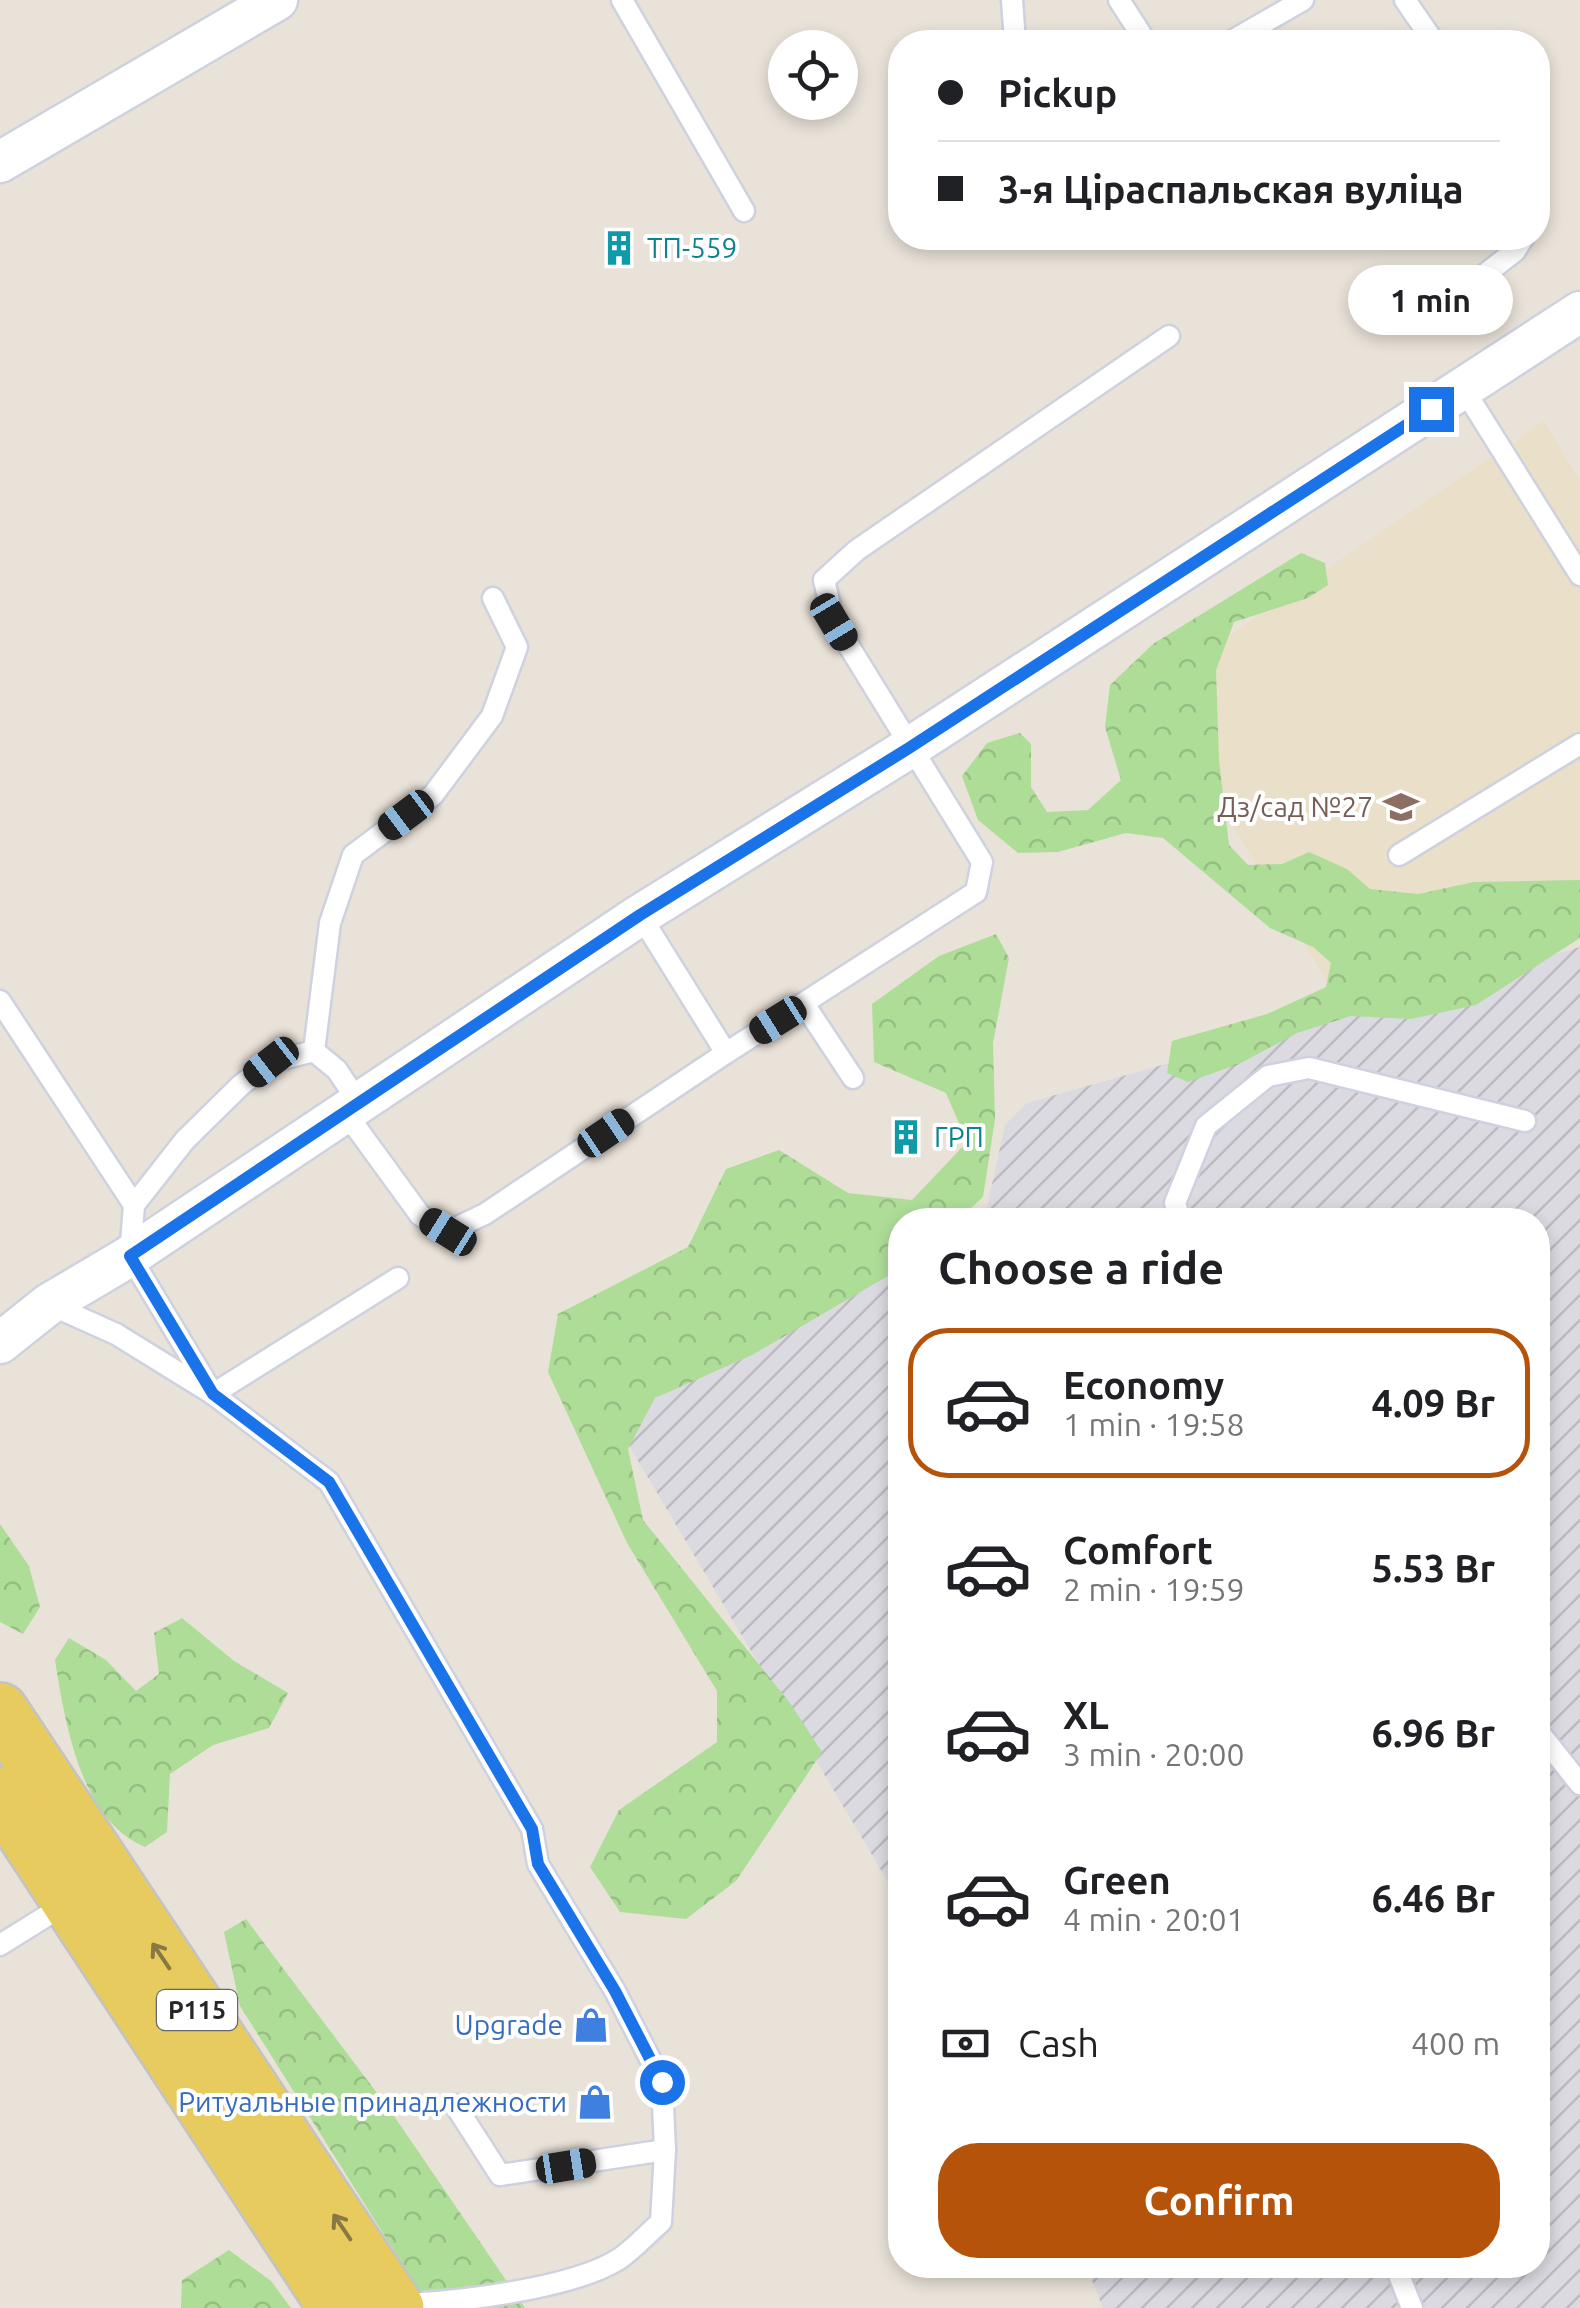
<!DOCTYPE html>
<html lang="en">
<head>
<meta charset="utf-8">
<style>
  :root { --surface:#fff; --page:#f2f2f2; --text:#202124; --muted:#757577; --line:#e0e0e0; --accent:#b45309 }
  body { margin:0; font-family:Ubuntu,sans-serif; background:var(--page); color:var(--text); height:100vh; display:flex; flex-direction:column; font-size:38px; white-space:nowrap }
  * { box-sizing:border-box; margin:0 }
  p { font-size:32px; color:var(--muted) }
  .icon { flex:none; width:55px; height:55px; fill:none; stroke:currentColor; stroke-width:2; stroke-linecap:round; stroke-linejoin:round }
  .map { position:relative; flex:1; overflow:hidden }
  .side { position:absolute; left:888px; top:1208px; width:662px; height:1070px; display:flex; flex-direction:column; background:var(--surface); border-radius:40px; box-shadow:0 5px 15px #0003 }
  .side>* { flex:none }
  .top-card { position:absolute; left:888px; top:30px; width:662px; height:220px; border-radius:40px; box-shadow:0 5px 15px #0003; display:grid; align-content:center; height:220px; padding:0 50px; background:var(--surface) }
  .tools { position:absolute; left:768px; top:30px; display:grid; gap:20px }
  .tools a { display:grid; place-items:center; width:90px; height:90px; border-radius:50%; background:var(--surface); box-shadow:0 5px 15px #0003; font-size:50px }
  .end { position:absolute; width:45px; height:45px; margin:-22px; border:12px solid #1a73e8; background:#fff; box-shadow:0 0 0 5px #fff }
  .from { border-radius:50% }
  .bubble { position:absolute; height:70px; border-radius:35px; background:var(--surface); box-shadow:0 5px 15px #0003; font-size:32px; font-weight:600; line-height:70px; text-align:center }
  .car { position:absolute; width:30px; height:60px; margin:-30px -15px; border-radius:12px; box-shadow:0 0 8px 2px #0007; background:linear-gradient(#222 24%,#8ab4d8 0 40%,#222 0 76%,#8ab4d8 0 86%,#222 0) }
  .top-card b { display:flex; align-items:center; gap:35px; height:95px; font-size:38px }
  .top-card b+b { border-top:2px solid var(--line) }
  .top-card i { width:25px; height:25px; background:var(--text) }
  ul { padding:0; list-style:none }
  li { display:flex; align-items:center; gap:30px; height:150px; margin:0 20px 15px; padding:0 30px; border:5px solid transparent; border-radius:40px }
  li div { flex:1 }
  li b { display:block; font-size:38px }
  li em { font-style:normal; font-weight:600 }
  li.current { border-color:var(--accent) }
  li>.icon { width:90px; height:90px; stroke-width:1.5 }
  h2 { padding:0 50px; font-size:45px; line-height:120px }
  .pay { display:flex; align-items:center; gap:25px; height:110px; padding:0 50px; font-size:38px }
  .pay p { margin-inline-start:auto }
  .cta { display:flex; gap:20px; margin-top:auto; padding:20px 50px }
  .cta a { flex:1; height:115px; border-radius:40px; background:var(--accent); color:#fff; font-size:40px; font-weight:600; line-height:115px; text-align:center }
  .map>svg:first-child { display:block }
  .industrial { fill:url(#industrial-furrows) }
  .education { fill:#eae0c9 }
  .forest { fill:url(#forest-crowns) }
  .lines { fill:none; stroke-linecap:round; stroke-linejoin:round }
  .service-casing { stroke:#ced1df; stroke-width:25 }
  .minor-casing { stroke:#ced1df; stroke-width:45 }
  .primary-casing { stroke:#c3c3c3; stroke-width:60 }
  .service { stroke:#fff; stroke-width:20 }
  .minor { stroke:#fff; stroke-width:40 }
  .primary { stroke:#e8cb5f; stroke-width:55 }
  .oneway { stroke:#887943 }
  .route { stroke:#1a73e8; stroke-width:12 }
  .labels { text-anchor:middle; stroke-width:8; stroke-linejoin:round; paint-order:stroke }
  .shield { fill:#fff; stroke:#686868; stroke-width:2.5 }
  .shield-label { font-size:25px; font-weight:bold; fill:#272727 }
  .culture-label { font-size:28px; fill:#0d838f; stroke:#fff; text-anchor:start }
  .education-label { font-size:28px; fill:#785e54; stroke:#fff; text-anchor:end }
  .shop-label { font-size:28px; fill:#366cbe; stroke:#fff; text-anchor:end }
</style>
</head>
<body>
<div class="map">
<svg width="1580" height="2308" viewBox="0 0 1580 2308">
  <defs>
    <pattern id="industrial-furrows" width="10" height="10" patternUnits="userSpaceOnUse" patternTransform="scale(2.5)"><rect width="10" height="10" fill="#dcdae1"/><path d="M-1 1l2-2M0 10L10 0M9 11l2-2" fill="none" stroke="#bdbbc1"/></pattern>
    <pattern id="forest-crowns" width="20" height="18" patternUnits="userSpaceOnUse" patternTransform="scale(2.5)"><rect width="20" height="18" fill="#aedd98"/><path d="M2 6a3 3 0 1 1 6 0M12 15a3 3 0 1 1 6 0" fill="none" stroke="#96be83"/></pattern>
  </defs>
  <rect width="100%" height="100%" fill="#e9e2d9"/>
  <g class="industrial">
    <path d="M1580,947V2308H1103L1086,2265H1538V1220H964L987,1207L1005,1125L1027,1103Z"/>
    <path d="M900,1257V1902L615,1422Z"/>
  </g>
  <path class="education" d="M1544,421L1580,481V926L1341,1005L1150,689Z"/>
  <g class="forest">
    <path d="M1301,553L1325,563L1328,585L1308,598L1234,622L1216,670L1219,760L1229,845L1248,865L1282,864L1309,852L1347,869L1370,889L1418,894L1474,882L1580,880V938L1476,1005L1411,1019L1351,1016L1297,1033L1239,1064L1188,1082L1167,1073L1172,1041L1267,1014L1326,987L1331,963L1313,947L1270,928L1163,838L1126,833L1058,852L1018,853L978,820L962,776L987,743L1020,733L1031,744V787L1047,812L1088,810L1121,780L1105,727L1110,685L1153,644Z"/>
    <path d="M996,934L1009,958L993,1043L995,1119L983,1197L958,1220H900V1269L752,1355L655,1398L628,1449L643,1520L790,1703L822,1752L736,1881L686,1919L620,1912L590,1867L619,1810L717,1742V1691L627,1543L548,1372L558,1314L688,1247L726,1169L779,1150L848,1193L912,1200L967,1142L946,1093L874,1062L872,1004L939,956Z"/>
    <path d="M0,1524L29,1566L40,1607L23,1634L0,1622Z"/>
    <path d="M182,1618L234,1661L288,1693L269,1728L213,1745L170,1774L167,1832L145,1847C80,1820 65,1722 55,1660L69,1638L106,1660L136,1691L159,1674L154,1633Z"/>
    <path d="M246,1919L392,2113L525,2308H430L240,2006L224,1932Z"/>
    <path d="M229,2250L271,2281L291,2308H181L182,2280Z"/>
  </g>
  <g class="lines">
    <defs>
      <g id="service">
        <path d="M622,0L744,211"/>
        <path d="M1012,0L1015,42"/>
        <path d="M1119,0L1146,42"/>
        <path d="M1405,0L1434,42"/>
        <path d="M1230,42L1303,0"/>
        <path d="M1439,310L1515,251L1523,238"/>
        <path d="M1463,388L1580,575"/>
        <path d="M1399,855L1580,744"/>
        <path d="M640,915L726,1053L976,892L982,862L834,622L824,580L857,550L1169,336"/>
        <path d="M0,1001L134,1205L130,1256L213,1394L329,1482L532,1829L538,1864L615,1991L662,2082L665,2150"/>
        <path d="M804,1004L853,1078"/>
        <path d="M314,1051L330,923L353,855L433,795L492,716L517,647L493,598"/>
        <path d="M345,1112L420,1215L447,1232L485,1214L726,1053"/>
        <path d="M134,1205L185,1140L241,1085L271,1062L314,1051L337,1070L359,1103"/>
        <path d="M1180,1220L1175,1203L1206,1126L1268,1076L1309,1068L1525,1121"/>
        <path d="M49,1304L116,1334L213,1394L398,1278"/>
        <path d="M1538,1731L1580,1784"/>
        <path d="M0,1945L69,1902"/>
        <path d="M1395,2265L1412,2308"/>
        <path d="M396,2304C452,2303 572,2289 619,2259C634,2249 647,2234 661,2222L665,2150L500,2175L455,2105"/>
      </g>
      <g id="minor">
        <path d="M0,162L277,0"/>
        <path d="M0,1343L49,1304L130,1256L640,915L909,748L1580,312"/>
      </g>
      <g id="primary">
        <path d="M0,1711L396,2308"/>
        <path d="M0,1795L337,2308"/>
      </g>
    </defs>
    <use href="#service" class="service-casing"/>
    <use href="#minor" class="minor-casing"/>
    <use href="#primary" class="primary-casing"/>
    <use href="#service" class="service"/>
    <use href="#minor" class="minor"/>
    <use href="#primary" class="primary"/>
  </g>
  <defs><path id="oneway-shaft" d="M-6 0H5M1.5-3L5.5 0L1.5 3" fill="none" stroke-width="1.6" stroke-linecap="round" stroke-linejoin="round" transform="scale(2.5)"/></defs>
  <g class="oneway">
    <use href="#oneway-shaft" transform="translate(161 1956) rotate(-124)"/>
    <use href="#oneway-shaft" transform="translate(342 2227) rotate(-124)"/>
  </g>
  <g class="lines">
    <path class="route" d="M662,2082L615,1991L538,1864L532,1829L329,1482L213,1394L130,1256L640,915L909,748L1431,409"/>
  </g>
  <defs>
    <symbol id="building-bare" viewBox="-9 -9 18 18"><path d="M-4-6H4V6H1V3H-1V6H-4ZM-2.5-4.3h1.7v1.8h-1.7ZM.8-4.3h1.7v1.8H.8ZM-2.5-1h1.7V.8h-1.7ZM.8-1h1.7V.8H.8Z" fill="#0f9aa8" stroke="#fff" stroke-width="2.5" paint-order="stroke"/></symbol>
    <symbol id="school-bare" viewBox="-9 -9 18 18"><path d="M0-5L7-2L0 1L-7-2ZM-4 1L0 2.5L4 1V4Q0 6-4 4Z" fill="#8d6e63" stroke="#fff" stroke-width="2.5" paint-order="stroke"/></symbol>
    <symbol id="shop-bare" viewBox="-9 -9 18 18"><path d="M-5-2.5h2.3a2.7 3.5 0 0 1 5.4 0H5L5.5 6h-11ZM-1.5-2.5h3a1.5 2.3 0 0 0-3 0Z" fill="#3f7fe0" stroke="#fff" stroke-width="2.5" paint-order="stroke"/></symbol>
  </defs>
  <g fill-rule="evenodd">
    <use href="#building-bare" x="594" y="223" width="50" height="50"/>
    <use href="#school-bare" x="1376" y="782" width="50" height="50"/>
    <use href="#building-bare" x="881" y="1112" width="50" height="50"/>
    <use href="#shop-bare" x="566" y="2000" width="50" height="50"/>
    <use href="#shop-bare" x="570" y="2077" width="50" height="50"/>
  </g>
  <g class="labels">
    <rect class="shield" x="157" y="1990" width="80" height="40" rx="8"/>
    <g class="shield-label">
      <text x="197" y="2019">Р115</text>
    </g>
    <g class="culture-label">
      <text x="647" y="258">ТП-559</text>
      <text x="934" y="1147">ГРП</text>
    </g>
    <g class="education-label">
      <text x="1373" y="817">Дз/сад №27</text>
    </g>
    <g class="shop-label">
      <text x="563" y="2035">Upgrade</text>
      <text x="567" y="2112">Ритуальные принадлежности</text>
    </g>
  </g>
</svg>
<div class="tools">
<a><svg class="icon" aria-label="locate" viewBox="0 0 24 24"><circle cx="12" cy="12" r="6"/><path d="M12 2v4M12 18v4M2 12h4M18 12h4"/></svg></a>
</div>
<i class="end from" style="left:662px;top:2082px"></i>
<i class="end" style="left:1431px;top:409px"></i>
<div class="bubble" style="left:1348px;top:265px;width:165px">1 min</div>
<i class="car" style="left:834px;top:622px;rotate:149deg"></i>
<i class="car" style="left:406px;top:815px;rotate:233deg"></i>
<i class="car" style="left:778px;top:1020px;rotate:238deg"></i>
<i class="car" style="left:271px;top:1062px;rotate:232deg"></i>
<i class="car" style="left:606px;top:1133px;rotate:56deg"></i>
<i class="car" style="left:448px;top:1232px;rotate:302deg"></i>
<i class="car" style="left:566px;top:2166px;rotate:81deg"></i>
<div class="top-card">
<b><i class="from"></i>Pickup</b>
<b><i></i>3-я Ціраспальская вуліца</b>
</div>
<section class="side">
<h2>Choose a ride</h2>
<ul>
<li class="current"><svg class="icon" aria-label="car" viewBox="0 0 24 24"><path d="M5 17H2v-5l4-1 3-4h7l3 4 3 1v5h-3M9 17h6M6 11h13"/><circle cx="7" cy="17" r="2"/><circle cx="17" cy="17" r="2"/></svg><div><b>Economy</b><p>1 min · 19:58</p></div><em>4.09 Br</em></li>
<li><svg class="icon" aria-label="car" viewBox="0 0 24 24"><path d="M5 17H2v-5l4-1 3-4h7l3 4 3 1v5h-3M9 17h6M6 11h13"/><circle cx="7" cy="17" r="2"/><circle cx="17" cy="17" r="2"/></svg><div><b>Comfort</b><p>2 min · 19:59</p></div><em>5.53 Br</em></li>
<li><svg class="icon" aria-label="car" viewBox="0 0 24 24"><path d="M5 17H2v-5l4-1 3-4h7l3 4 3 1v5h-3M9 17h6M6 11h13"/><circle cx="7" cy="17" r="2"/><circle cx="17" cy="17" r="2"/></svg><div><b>XL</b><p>3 min · 20:00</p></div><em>6.96 Br</em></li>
<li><svg class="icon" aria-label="car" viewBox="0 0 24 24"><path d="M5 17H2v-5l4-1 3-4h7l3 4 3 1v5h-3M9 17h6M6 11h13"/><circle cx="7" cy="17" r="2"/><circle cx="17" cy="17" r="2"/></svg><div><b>Green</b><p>4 min · 20:01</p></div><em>6.46 Br</em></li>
</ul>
<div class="pay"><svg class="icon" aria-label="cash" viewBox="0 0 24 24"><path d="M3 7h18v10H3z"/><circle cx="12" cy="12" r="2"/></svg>Cash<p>400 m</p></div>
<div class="cta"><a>Confirm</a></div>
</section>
</div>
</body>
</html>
